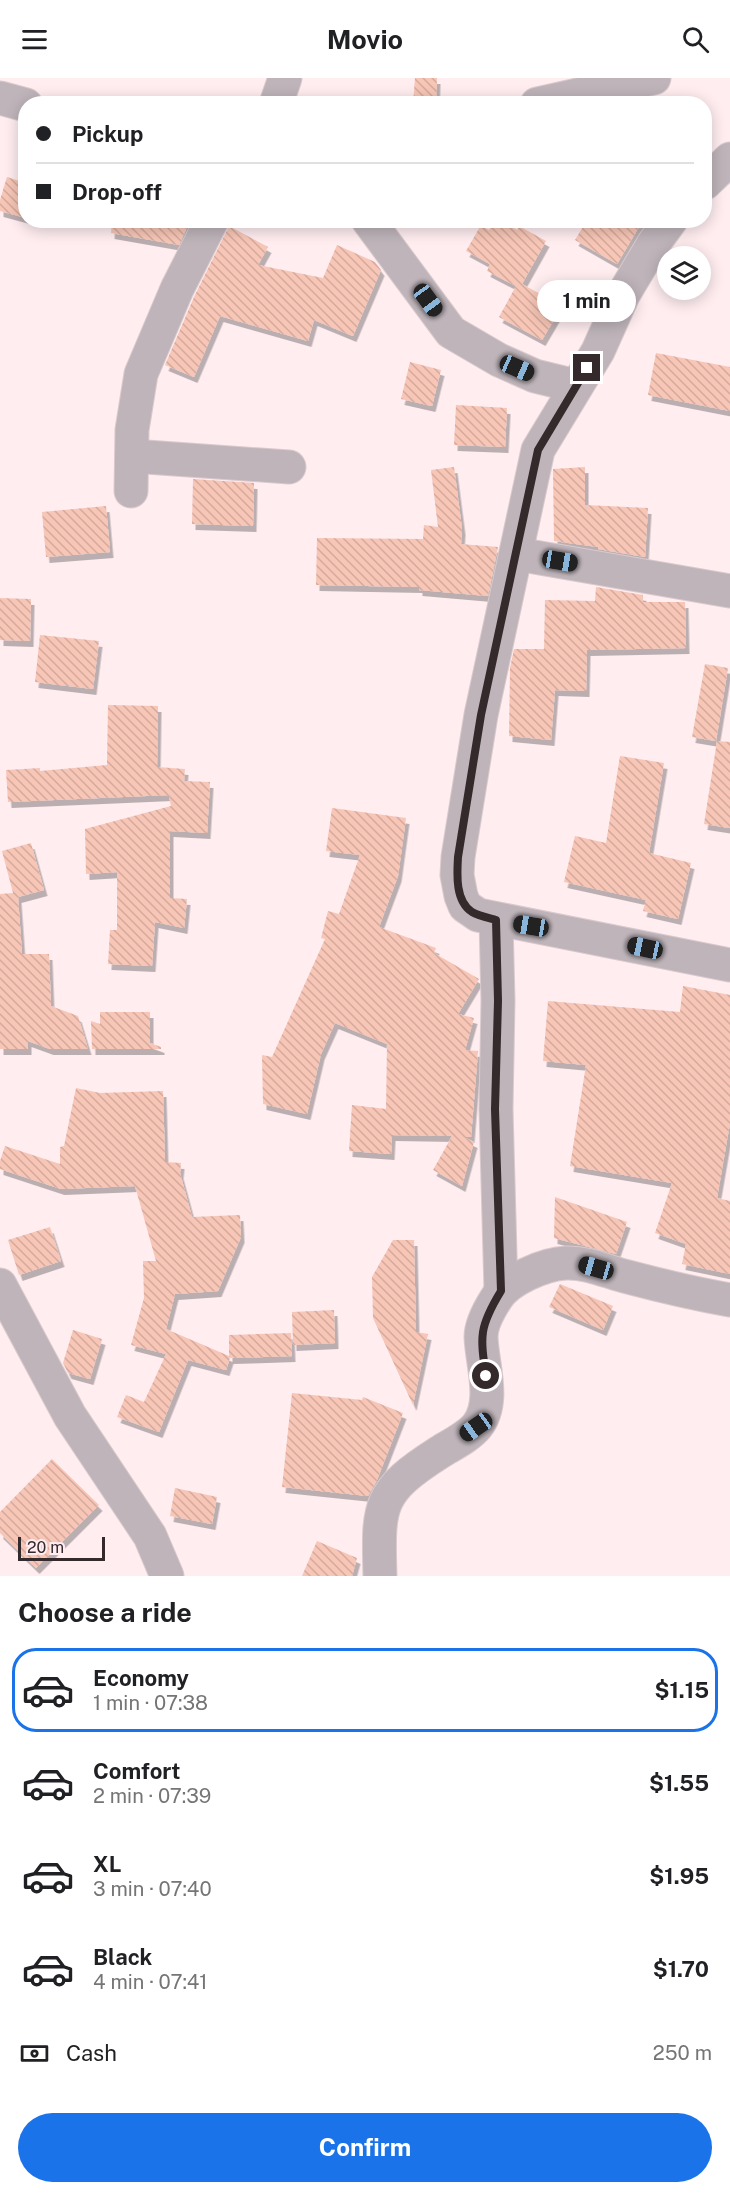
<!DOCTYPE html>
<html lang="en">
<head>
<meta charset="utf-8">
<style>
  :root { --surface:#fff; --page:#f6f6f6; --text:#202124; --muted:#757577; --line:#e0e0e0; --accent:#1a73e8 }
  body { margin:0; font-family:"Public Sans",sans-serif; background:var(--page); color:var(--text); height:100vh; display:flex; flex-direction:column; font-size:22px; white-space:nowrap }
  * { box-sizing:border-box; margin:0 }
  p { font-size:20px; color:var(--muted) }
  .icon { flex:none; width:33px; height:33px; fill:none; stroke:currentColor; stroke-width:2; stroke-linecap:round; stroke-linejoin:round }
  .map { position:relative; height:1498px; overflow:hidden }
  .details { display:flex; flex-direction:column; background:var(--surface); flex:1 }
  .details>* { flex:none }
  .top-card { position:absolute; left:18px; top:18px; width:694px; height:132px; border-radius:24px; box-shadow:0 3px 15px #0003; display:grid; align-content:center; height:132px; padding:0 18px; background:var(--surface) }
  .fabs { position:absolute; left:657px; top:168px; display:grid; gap:12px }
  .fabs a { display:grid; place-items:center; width:54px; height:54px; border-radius:50%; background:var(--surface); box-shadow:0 3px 15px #0003; font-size:30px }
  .scale { position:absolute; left:18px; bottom:15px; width:87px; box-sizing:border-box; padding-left:6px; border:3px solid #342a2b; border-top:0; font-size:16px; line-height:21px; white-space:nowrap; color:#342a2b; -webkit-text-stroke:4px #ffedf0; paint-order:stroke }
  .end { position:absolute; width:27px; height:27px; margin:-14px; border:8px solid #342a2b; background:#fff; box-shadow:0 0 0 3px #fff }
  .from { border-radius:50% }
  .bubble { position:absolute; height:42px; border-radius:21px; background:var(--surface); box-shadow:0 3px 15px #0003; font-size:20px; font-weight:700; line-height:42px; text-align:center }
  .car { position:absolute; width:18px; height:36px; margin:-18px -9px; border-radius:8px; box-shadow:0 0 4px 2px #0007; background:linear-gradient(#222 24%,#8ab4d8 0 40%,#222 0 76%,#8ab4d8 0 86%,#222 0) }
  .top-card b { display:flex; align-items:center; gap:21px; height:57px; font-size:22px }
  .top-card b+b { border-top:2px solid var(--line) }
  .top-card i { width:15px; height:15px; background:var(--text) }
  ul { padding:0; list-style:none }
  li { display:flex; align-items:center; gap:18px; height:84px; margin:0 12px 9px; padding:0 6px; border:3px solid transparent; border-radius:24px }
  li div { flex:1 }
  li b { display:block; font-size:22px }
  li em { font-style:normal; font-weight:700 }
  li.current { border-color:var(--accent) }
  li>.icon { width:54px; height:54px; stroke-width:1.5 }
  h2 { padding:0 18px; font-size:27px; line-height:72px }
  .pay { display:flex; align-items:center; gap:15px; height:66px; padding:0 18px; font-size:22px }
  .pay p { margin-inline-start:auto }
  .cta { display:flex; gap:12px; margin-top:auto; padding:12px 18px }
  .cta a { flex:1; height:69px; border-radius:36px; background:var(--accent); color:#fff; font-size:24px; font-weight:700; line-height:69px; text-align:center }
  header { display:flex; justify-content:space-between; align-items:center; height:78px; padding:0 18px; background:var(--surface); font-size:27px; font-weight:700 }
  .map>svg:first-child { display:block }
  .building { fill:url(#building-back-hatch); filter:url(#shadow) }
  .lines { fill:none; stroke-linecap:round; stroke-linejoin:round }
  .minor-casing { stroke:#dacacd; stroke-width:35 }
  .minor { stroke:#beb4ba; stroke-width:33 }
  .route { stroke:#342a2b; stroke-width:8 }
</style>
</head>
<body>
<header><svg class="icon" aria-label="menu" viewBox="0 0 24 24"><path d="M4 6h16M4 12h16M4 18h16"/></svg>Movio<svg class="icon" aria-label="search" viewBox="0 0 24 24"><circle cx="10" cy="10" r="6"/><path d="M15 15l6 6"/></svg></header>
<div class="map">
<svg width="730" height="1498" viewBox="0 0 730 1498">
  <defs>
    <pattern id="building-back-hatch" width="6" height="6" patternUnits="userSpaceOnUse" patternTransform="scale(1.5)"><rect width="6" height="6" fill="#f7c6b6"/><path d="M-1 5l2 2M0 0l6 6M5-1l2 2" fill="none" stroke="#d4aa9d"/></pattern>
    <filter id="shadow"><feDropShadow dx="3.5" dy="6" stdDeviation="0" flood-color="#0004"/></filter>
  </defs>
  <rect width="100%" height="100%" fill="#ffedf0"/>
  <g class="building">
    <path d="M415,0H437L436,26H413Z"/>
    <path d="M7,99L26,105V140L0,133V122Z"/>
    <path d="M112,142H190L179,167L111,155Z"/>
    <path d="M494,142H501L517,152L519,148L546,163L522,206L562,228L542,262L499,239L516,208L487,193L490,186L466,173L481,147L489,152Z"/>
    <path d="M587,142H643L617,186L575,162Z"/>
    <path d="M229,148L268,169L258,187L323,200L337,167L375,184L381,192L353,258L314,242L308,263L220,238L194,299L165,287L194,219Z"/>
    <path d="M656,275L730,289V333L648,317Z"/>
    <path d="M410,284L441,292L432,328L401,321Z"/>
    <path d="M456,327L507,330L505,369L454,367Z"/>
    <path d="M454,389L462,451L461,466L498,469L488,518L419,512V509L316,507L317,460L423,461L424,447L438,449L431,392Z"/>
    <path d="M585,389V427L648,430L645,479L598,471V469L554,463L553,391Z"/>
    <path d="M193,401L254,405L253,448L192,446Z"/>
    <path d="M106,428L110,474L46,479L42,434Z"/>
    <path d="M596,509L643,517V524H685L686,570L587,572L586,613L555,612L551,662L509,658L510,590L514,571H544L545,522L595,523Z"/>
    <path d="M0,520L31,521L30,563L0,562Z"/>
    <path d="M40,557L99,563L93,611L35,604Z"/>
    <path d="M705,586L728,590L716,663L692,659Z"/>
    <path d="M108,627L158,628L157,689L185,691L184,703L210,704L207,755L170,753V820L187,821L184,850L155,844L152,888L108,886L110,852H117V794L86,796L85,751L171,728L169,717L8,724L6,692L40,690V693L107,687Z"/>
    <path d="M717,663L730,664V750L704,746Z"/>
    <path d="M620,678L664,685L649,775L691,785L678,841L643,833L646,822L564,804L575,758L606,765Z"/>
    <path d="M332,730L406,740L398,798L379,849L436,870L434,875L479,901L458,936L474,940L465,972L478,973L471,1059H463L474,1064L462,1108L433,1092L452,1058L392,1057L391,1076L349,1073L352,1027L386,1031L387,966L335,945L321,976L307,1036L263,1026L262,977L272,979L325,861L321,860L328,833L339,836L360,777L326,773Z"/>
    <path d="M31,765L44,812L18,819L22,876H49L51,928L78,938L88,971H50L28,963V971H0V816L13,815L2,773Z"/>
    <path d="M683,908L730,917V1045L717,1120L730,1123V1196L682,1186L686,1166L655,1155L672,1105L570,1088L586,987L543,983L548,923L680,934Z"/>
    <path d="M100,934H150V965L161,969V971H92L91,943L100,946Z"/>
    <path d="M76,1010L100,1015L163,1013L165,1084L181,1085L180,1095L192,1139L240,1137L241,1159L218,1213L175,1216L166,1251L229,1278V1257L291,1255L292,1278L230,1280L226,1292L188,1282L159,1354L117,1339L126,1317L144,1324L166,1276L131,1267L144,1220L143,1183H156L135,1108L61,1111L0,1091V1083L5,1068L60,1086V1069L64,1068Z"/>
    <path d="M555,1119L627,1144L616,1176L554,1160Z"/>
    <path d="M50,1149L61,1183L19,1197L8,1162Z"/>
    <path d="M393,1162H414L416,1254L428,1256L413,1327L373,1240L372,1199Z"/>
    <path d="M560,1206L613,1228L603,1252L549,1229Z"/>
    <path d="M334,1232L335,1265L293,1267L292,1234Z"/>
    <path d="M73,1252L102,1261L90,1301L68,1295L63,1285Z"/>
    <path d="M292,1315L362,1322L363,1319L403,1335L377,1402L368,1418L282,1409Z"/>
    <path d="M52,1381L99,1427L36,1490L0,1455V1434Z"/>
    <path d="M175,1410L217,1419L212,1446L170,1438Z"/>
    <path d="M317,1463L357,1480L352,1498H302Z"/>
  </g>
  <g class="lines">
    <defs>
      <g id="minor">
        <path d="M0,20L26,27"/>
        <path d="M276,26L285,0"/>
        <path d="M537,26L654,0"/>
        <path d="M705,105L730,81"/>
        <path d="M368,142L451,254L499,282L535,298L576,308"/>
        <path d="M671,142L654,165L623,217L598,273L538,372L481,637L458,779L457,797L461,818L465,828L478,837L730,887"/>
        <path d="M132,378L289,389"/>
        <path d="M131,413L132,352L141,296L177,211L212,142"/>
        <path d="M517,476L730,513"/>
        <path d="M496,842L498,923L496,1031L501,1213"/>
        <path d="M0,1207L70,1338L150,1458L167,1498"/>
        <path d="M380,1498C378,1427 377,1414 440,1374C451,1367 468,1359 477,1348C496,1324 482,1287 481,1259C481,1246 489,1232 496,1221C507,1202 544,1186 566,1185C587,1184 608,1194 628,1199C662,1208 696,1216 730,1222"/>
      </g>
    </defs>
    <use href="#minor" class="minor-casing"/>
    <use href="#minor" class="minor"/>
  </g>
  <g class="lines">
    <path class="route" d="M486,1298C480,1258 479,1249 501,1213L495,1031L498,923L496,842C489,840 479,838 472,834C455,823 457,796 458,779L481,637L538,372L587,290"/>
  </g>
</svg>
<div class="fabs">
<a><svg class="icon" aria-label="layers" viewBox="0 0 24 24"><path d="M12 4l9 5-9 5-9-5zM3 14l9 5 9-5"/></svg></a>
</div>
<div class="scale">20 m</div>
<i class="end from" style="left:486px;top:1298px"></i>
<i class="end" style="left:587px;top:290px"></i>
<div class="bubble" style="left:537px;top:202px;width:99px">1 min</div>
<i class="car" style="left:428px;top:222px;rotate:144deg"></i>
<i class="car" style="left:517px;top:290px;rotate:114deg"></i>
<i class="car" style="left:560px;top:483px;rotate:100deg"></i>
<i class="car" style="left:531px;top:848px;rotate:280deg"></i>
<i class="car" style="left:645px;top:870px;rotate:282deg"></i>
<i class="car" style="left:596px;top:1190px;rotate:286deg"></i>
<i class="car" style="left:476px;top:1349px;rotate:235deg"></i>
<div class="top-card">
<b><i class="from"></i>Pickup</b>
<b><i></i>Drop-off</b>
</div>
</div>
<section class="details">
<h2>Choose a ride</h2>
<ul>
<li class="current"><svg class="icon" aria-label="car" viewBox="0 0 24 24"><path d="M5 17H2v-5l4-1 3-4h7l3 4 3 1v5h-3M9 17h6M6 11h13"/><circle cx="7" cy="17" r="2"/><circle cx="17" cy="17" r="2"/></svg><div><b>Economy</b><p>1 min · 07:38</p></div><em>$1.15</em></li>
<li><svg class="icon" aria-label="car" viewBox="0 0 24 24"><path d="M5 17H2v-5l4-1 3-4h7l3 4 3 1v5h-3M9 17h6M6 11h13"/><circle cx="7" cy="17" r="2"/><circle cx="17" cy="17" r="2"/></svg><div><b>Comfort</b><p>2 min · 07:39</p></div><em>$1.55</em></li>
<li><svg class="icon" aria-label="car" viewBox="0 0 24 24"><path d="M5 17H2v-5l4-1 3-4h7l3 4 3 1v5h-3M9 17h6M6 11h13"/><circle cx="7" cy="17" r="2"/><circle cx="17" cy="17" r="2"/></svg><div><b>XL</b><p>3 min · 07:40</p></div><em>$1.95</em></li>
<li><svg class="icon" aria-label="car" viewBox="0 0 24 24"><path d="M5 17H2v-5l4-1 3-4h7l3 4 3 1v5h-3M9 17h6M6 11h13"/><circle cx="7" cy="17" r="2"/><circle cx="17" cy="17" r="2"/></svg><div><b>Black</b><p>4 min · 07:41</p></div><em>$1.70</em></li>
</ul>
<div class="pay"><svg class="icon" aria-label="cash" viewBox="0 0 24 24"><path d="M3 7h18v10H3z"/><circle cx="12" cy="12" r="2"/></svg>Cash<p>250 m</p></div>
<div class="cta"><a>Confirm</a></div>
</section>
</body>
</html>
